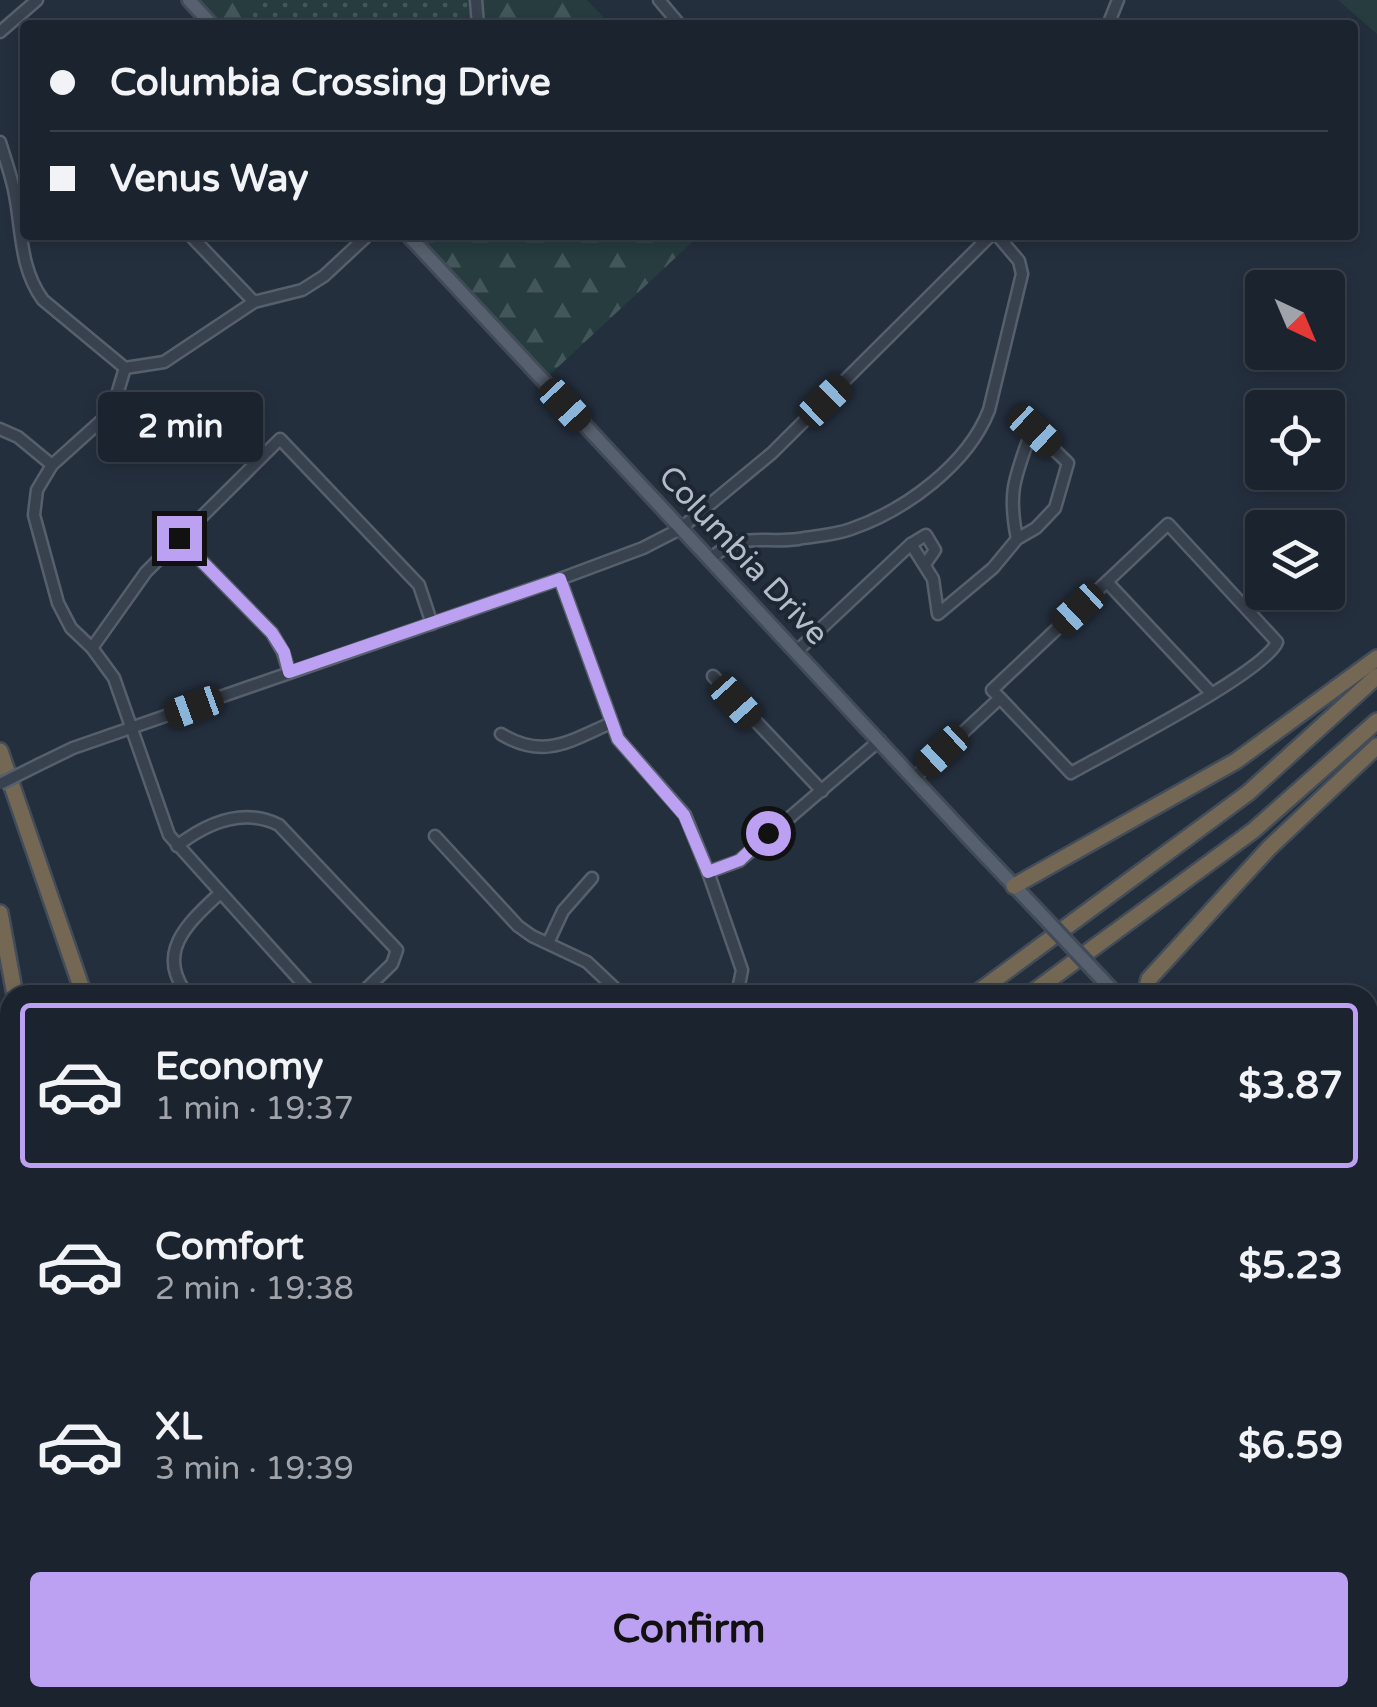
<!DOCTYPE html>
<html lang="en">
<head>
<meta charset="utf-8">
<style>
  :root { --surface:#1b232e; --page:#282f3a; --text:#f1f3f6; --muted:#a0a4aa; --line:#39404a; --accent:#bca0f2 }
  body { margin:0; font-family:"Varela Round",sans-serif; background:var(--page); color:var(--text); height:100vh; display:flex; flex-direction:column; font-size:38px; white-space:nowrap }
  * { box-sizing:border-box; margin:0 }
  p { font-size:32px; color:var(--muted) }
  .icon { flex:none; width:55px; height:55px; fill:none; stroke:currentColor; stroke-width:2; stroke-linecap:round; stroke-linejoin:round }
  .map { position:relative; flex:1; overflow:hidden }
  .sheet { position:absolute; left:0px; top:985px; width:1378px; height:722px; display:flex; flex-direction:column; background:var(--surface); border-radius:30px 30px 0 0; box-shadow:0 5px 15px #0003,0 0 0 2px var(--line) }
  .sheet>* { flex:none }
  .top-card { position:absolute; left:20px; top:20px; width:1338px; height:220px; border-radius:10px; box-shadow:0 5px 15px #0003,0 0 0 2px var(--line); display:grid; align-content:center; height:220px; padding:0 30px; background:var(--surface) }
  .needle { width:65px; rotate:136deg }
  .buttons { position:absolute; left:1245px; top:270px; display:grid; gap:20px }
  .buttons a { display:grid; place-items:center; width:100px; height:100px; border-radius:10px; background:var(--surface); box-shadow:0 5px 15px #0003,0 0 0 2px var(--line); font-size:50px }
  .end { position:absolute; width:45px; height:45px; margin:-22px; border:12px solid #bca0f2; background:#111; box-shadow:0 0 0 5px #111 }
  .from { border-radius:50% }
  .bubble { position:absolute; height:70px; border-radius:10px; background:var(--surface); box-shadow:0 5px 15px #0003,0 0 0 2px var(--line); font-size:32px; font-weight:700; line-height:70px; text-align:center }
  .car { position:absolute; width:30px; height:60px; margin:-30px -15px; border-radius:12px; box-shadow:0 0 8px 2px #0007; background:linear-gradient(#222 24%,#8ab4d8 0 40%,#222 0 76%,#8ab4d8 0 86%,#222 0) }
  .top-card b { display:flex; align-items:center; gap:35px; height:95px; font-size:38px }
  .top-card b+b { border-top:2px solid var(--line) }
  .top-card i { width:25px; height:25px; background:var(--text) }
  ul { padding:18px 0 0; list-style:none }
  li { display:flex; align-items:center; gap:30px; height:165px; margin:0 20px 15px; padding:0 10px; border:5px solid transparent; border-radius:10px }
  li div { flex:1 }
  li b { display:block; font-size:38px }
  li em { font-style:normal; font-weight:700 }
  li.on { border-color:var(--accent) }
  li>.icon { width:90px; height:90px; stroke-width:1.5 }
  .button { display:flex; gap:20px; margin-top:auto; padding:20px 30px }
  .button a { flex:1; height:115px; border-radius:10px; background:var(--accent); color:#111; font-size:40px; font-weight:700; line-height:115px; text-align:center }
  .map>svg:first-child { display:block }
  .grass { fill:url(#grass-dots) }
  .forest { fill:url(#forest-firs) }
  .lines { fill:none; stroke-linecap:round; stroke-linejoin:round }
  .minor-casing { stroke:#565f6c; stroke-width:15 }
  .major-casing { stroke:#414a57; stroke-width:18 }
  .highway-casing { stroke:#434c59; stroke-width:20 }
  .minor { stroke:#38414e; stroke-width:10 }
  .major { stroke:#56606e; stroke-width:12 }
  .highway { stroke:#746855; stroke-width:15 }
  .minor-bridge-casing { stroke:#565f6c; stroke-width:15; stroke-linecap:butt }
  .major-bridge-casing { stroke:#414a57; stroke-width:18; stroke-linecap:butt }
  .highway-bridge-casing { stroke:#434c59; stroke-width:20; stroke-linecap:butt }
  .minor-bridge { stroke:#38414e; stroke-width:10 }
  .major-bridge { stroke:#56606e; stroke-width:12 }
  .highway-bridge { stroke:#746855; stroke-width:15 }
  .route { stroke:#bca0f2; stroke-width:12 }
  .labels { text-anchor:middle; stroke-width:8; stroke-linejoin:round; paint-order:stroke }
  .street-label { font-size:32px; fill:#b4bcc9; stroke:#1d2633 }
</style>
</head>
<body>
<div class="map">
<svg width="1377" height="1707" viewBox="0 0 1377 1707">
  <defs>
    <pattern id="grass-dots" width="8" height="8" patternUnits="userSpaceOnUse" patternTransform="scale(2.5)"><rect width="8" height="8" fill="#263c3f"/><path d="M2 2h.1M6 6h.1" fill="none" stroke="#435659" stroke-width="1.8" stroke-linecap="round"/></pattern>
    <pattern id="forest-firs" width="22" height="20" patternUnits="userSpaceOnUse" patternTransform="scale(2.5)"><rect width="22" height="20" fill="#263c3f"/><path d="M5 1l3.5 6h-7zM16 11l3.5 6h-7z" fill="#435659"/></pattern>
  </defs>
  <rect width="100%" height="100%" fill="#242f3e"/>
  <path class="grass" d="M258,0H472L476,25H249Z"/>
  <g class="forest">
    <path d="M190,0H258L249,25H214Z"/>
    <path d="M472,0H587L611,25H476Z"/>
    <path d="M1338,0H1377V34Z"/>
    <path d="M414,235H700L544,380Z"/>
  </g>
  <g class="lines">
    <defs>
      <g id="minor">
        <path d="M476,0L478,25"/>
        <path d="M659,0L680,25"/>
        <path d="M1108,25L1118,0"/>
        <path d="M0,32L37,0"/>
        <path d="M0,142C5,159 12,177 15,195C22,232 20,269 43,300L125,368L164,362L254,302L302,290L324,276L368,235"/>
        <path d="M190,235L254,302"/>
        <path d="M125,368L112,411L52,465L37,490L34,515L58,603L71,628L92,648L114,678L169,835L313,995"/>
        <path d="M0,429L18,437L52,465"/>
        <path d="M179,538L272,633L283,652L289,672"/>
        <path d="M911,544L926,535L935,550L926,563"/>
        <path d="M710,559C744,530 759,544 798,539C815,536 835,535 851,529C906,510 968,464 989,410L1022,274L1019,261L997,235"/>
        <path d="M560,579L618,739L685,815L708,872L742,970L737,995"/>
        <path d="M1107,582L1211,693"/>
        <path d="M92,648L146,572L280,439L419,585L432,624"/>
        <path d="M797,651L911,544L933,579L938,614L993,568L1017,539L1036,528L1055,508L1068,463L1035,431L1029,438C1014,480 1008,493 1017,539"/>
        <path d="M713,676L822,791"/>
        <path d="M501,734C544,760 570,741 611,723"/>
        <path d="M40,764L73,748L560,579L643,548L680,529L772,453L991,235"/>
        <path d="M914,778L1000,698L1071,773C1109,751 1264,673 1277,642L1168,524L992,690L1000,698"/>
        <path d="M435,836L518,926L532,936L587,962L622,995"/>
        <path d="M177,846C207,823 243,807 279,825L397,950L392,964L360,995"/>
        <path d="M708,872L739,861L880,740"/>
        <path d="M548,943L563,911L592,878"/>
        <path d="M188,995C154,953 188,923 219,894"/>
        <path d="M1368,1139L1377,1136"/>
        <path d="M1368,1338L1377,1332"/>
        <path d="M1368,1643L1377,1634"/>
        <path d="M701,1698L710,1707"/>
        <path d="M876,1698L885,1707"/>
        <path d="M500,1707L504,1698"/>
        <path d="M747,1707L757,1698"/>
        <path d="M940,1707L950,1698"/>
        <path d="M1138,1707L1139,1698"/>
        <path d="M1297,1707L1308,1698"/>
      </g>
      <g id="major">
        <path d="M189,0L212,25"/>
        <path d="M408,235L979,849"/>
        <path d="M981,851L1039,912"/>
        <path d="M1100,977L1117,995"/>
        <path d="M1368,1281L1377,1293"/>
      </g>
      <g id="highway">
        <path d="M0,751L84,995"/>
        <path d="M1014,886L1236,761L1377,658"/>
        <path d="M0,913L15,995"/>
        <path d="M974,995L1248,793L1377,676"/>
        <path d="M1029,995L1254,830L1377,721"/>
        <path d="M1145,995L1149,979L1269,848L1377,746"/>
        <path d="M0,1025L10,1122"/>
        <path d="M0,1495L10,1489"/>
        <path d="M0,1692L10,1685"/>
        <path d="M48,1698L49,1707"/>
        <path d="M14,1707V1698"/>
        <path d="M175,1707L178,1698"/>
        <path d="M388,1707L392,1698"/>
      </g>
    </defs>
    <use href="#minor" class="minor-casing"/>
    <use href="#major" class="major-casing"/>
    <use href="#highway" class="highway-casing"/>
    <use href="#minor" class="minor"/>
    <use href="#major" class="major"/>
    <use href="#highway" class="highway"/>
    <defs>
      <path id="minor-bridge" d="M0,784L40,764"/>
      <path id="major-bridge" d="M1039,912L1100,977"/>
      <path id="highway-bridge" d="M27,1698V1707"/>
    </defs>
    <use href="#minor-bridge" class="minor-bridge-casing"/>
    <use href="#major-bridge" class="major-bridge-casing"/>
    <use href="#highway-bridge" class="highway-bridge-casing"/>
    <use href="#minor-bridge" class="minor-bridge"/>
    <use href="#major-bridge" class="major-bridge"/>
    <use href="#highway-bridge" class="highway-bridge"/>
  </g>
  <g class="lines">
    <path class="route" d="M179,538L272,633L284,652L289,672L560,579L618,739L684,815L708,872L740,860L768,833"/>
  </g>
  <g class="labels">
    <g class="street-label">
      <text transform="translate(744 555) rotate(47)" y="11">Columbia Drive</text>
    </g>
  </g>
</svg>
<div class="buttons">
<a><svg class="needle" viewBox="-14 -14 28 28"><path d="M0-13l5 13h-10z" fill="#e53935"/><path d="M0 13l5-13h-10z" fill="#a0a4aa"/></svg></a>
<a><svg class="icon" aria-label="locate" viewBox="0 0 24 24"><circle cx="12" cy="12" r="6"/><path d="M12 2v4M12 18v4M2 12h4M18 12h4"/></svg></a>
<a><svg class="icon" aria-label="layers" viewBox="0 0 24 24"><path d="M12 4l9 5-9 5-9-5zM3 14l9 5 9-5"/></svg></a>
</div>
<i class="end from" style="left:768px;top:833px"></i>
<i class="end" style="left:179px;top:538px"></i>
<div class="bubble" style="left:98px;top:392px;width:165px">2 min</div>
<i class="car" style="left:825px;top:401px;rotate:46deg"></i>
<i class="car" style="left:565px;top:405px;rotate:137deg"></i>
<i class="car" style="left:1035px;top:431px;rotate:133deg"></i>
<i class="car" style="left:1078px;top:609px;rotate:227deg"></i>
<i class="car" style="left:736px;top:702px;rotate:138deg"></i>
<i class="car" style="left:194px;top:707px;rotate:250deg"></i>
<i class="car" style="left:942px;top:751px;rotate:227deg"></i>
<div class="top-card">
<b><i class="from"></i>Columbia Crossing Drive</b>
<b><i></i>Venus Way</b>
</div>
<section class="sheet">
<ul>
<li class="on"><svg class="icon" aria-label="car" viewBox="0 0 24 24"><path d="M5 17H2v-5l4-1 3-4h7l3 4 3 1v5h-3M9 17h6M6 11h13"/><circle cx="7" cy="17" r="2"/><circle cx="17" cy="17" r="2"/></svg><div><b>Economy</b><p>1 min · 19:37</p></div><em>$3.87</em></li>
<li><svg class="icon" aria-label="car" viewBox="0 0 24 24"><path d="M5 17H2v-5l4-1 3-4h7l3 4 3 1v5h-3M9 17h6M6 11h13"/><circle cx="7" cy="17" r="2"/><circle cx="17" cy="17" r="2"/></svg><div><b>Comfort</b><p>2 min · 19:38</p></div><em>$5.23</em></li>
<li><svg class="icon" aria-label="car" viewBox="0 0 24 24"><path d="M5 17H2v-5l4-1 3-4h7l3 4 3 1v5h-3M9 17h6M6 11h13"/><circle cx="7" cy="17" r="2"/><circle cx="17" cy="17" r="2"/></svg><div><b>XL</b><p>3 min · 19:39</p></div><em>$6.59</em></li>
</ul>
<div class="button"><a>Confirm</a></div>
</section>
</div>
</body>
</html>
